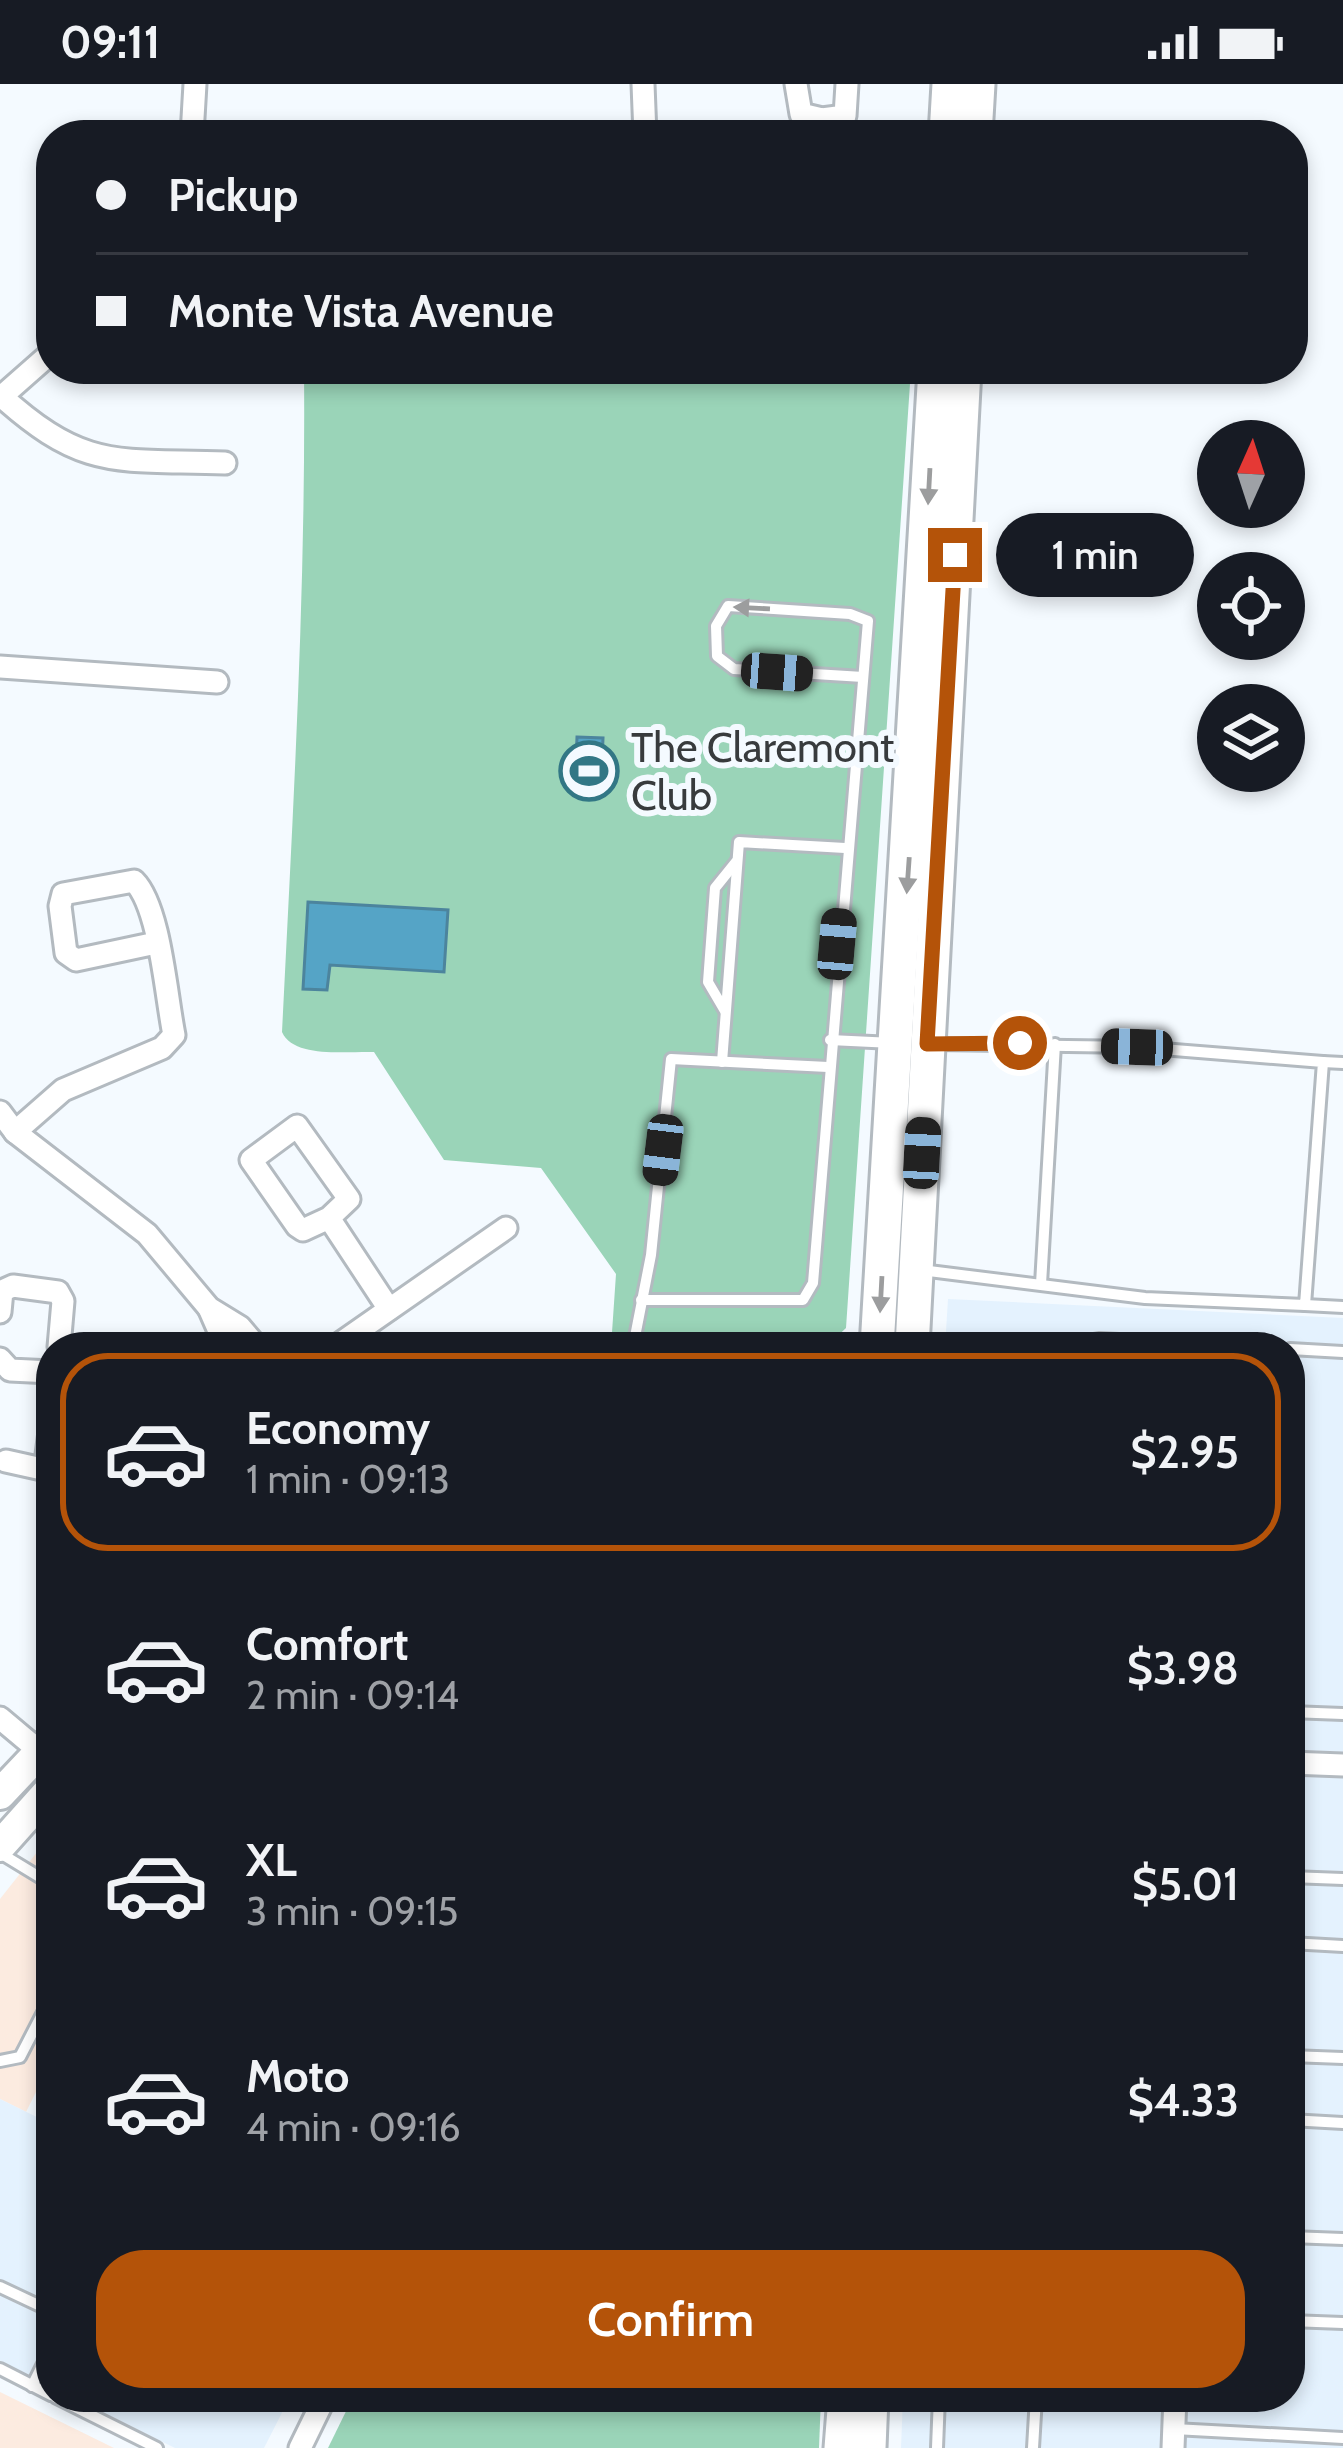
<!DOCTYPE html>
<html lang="en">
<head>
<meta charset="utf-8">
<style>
  :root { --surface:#171b24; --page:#242831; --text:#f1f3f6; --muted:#9ea1a6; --line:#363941; --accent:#b45309 }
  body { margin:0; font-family:Cabin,sans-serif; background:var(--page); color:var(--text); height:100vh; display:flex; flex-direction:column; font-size:45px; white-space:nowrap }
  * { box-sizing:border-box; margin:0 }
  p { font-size:39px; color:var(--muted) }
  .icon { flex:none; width:66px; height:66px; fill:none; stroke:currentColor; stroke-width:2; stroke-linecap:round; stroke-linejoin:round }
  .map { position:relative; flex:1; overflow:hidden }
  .side { position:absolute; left:36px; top:1248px; width:1269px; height:1080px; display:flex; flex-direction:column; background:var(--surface); border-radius:48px; box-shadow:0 6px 18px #0003 }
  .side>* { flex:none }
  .banner { position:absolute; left:36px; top:36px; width:1272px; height:264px; border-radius:48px; box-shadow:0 6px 18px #0003; display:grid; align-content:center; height:264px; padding:0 60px; background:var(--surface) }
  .needle { width:78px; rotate:3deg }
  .buttons { position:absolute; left:1197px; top:336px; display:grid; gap:24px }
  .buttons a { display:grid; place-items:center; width:108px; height:108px; border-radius:50%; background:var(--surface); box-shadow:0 6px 18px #0003; font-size:60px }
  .end { position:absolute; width:54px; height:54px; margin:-27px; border:15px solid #b45309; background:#fff; box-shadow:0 0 0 6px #fff }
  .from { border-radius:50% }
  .bubble { position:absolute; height:84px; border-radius:42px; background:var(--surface); box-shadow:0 6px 18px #0003; font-size:39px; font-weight:600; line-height:84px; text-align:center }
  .car { position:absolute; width:36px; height:72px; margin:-36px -18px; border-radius:15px; box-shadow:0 0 9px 3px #0007; background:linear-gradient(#222 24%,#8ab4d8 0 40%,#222 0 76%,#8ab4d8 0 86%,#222 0) }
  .banner b { display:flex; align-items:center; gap:42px; height:114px; font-size:45px }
  .banner b+b { border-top:3px solid var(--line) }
  .banner i { width:30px; height:30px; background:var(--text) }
  ul { padding:21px 0 0; list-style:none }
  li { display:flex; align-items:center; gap:36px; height:198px; margin:0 24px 18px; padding:0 36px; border:6px solid transparent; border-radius:48px }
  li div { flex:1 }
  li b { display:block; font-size:45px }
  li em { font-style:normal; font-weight:600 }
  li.on { border-color:var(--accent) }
  li>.icon { width:108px; height:108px; stroke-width:1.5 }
  .button { display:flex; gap:24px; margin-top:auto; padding:24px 60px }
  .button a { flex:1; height:138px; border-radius:48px; background:var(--accent); color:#fff; font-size:48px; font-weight:600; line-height:138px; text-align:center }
  .status { display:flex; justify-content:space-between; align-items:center; height:84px; padding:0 60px; background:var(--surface); direction:ltr }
  .status svg { height:33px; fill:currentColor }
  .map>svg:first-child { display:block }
  .commercial { fill:#fcebe0 }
  .built { fill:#e4f2fe }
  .green { fill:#9ad4b8 }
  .water { fill:#55a4c6; stroke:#4c849d; stroke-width:3 }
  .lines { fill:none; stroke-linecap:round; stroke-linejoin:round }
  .lane-casing { stroke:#b3bac0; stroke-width:16 }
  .street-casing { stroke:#b3bac0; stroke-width:27 }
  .secondary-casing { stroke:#b3bac0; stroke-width:36 }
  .primary-casing { stroke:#b3bac0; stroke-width:39 }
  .lane { stroke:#fff; stroke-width:10 }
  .street { stroke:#fff; stroke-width:21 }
  .secondary { stroke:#fff; stroke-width:30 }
  .primary { stroke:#fff; stroke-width:33 }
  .oneway { fill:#9c9d9e }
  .route { stroke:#b45309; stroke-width:15 }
  .labels { text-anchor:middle; stroke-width:12; stroke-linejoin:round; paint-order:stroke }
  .poi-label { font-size:42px; fill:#383b3d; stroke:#f4faff; text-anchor:start }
</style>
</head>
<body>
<div class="status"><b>09:11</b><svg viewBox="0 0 49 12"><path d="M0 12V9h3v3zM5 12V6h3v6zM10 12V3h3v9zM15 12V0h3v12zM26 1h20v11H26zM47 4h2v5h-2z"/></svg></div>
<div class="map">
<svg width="1343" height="2364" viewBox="0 0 1343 2364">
  <rect width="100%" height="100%" fill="#f4faff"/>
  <g class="commercial">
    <path d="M49,1753L51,1978L26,2028L0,2015V1815Z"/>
    <path d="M0,2308L114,2364H0Z"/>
  </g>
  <g class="built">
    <path d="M948,1215L1343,1234V2364H901L903,2313H1290V1263H945Z"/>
    <path d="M0,2015L51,2040V2302L0,2277Z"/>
    <path d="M72,2313H290L264,2364H175Z"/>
  </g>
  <g class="green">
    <path d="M304,285H911L846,1244L830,1259L779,1253L611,1263L616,1190L541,1084L444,1076L374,968C348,967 294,975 282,948C293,727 306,505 304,285Z"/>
    <path d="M353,2313H821L819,2364H328Z"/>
  </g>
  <g class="water">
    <path d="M577,653L603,654L601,705L575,704Z"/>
    <path d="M308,818L448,826L444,888L330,881L327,906L303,905Z"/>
  </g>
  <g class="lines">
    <defs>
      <g id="lane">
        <path d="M725,927L708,898L715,804L736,778"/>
        <path d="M830,956L893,959"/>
        <path d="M722,978L739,758L845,764"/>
        <path d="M1323,978L1343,979"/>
        <path d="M921,1186L1145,1214L1305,1221L1323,978L1137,963L935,960"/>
        <path d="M1041,1200L1055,960"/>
        <path d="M641,1216H803L813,1199L868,537L850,530L728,522L716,542L717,572L734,585L863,593"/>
        <path d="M1305,1221L1343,1223"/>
        <path d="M633,1263L651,1171L671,975L828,983"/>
        <path d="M1053,1263L1100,1255L1253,1263"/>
        <path d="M1290,1265L1343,1268"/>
        <path d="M1290,1628L1343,1630"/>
        <path d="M0,1769L51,1800"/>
        <path d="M1290,1793L1343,1795"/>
        <path d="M1290,1859L1343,1862"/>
        <path d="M1290,1972L1343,1974"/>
        <path d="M0,1977L20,1973L51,1913"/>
        <path d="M1290,2036L1343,2039"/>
        <path d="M1290,2153L1343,2155"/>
        <path d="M0,2203L51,2227"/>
        <path d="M1290,2237L1343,2239"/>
        <path d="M0,2285L51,2311"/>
        <path d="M32,2302L51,2264"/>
        <path d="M55,2313L157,2364"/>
        <path d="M1174,2345L1343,2354"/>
        <path d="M937,2364L939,2313"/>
        <path d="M1033,2364L1036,2313"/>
      </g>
      <g id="street">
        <path d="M643,0L645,51"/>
        <path d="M796,0L801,30L822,35L845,32L847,0"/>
        <path d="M192,51L195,0"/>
        <path d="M0,311C85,388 117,375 225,379"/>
        <path d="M0,314L51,269"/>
        <path d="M0,583L217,598"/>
        <path d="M0,1028L15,1048L147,1150L209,1224L240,1243L257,1263"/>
        <path d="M15,1048L63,1006L162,964L174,951C166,912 160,823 134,797L63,810L60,822L66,869L76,876L156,859"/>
        <path d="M329,1134L303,1146L297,1142L251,1076L297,1042L349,1115L329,1134L389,1225"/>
        <path d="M209,1224L226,1263"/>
        <path d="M0,1228L2,1207L13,1202L58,1208L63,1217L59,1263"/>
        <path d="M335,1263L506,1144"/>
        <path d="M0,1275L10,1286L51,1288"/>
        <path d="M6,1377L51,1387"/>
        <path d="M45,1386L51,1340"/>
        <path d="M0,1634L50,1676"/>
        <path d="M1290,1679L1343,1681"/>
        <path d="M300,2364L325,2313"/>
        <path d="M1173,2364L1175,2313"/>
      </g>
      <g id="secondary">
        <path d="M0,1710L51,1656"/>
        <path d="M0,1762L51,1705"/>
      </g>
      <g id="primary">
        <path d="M946,51L949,0"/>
        <path d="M975,51L978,0"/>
        <path d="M877,1263L935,285"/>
        <path d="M912,1263L964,285"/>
        <path d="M841,2364L845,2313"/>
        <path d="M869,2364L871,2313"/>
      </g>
    </defs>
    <use href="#lane" class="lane-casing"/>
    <use href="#street" class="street-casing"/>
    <use href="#secondary" class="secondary-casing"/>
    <use href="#primary" class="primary-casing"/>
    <use href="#lane" class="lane"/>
    <use href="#street" class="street"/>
    <use href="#secondary" class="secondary"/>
    <use href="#primary" class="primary"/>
  </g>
  <defs><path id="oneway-solid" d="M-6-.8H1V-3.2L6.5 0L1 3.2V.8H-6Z" transform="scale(3)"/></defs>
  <g class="oneway">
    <use href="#oneway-solid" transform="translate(929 402) rotate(93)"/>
    <use href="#oneway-solid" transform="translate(752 524) rotate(-177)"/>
    <use href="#oneway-solid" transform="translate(908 791) rotate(94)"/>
    <use href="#oneway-solid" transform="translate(881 1210) rotate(93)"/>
  </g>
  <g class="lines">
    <path class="route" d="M955,471L927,960L1020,959"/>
  </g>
  <defs>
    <symbol id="stadium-ring" viewBox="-11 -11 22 22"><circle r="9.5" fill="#f4faff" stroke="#327785" stroke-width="1.5"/><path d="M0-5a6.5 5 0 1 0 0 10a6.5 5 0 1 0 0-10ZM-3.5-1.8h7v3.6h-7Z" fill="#327785"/></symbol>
  </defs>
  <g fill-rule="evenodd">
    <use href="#stadium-ring" x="556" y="654" width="66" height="66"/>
  </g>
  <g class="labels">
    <g class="poi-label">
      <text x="631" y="678">The Claremont<tspan x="631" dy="48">Club</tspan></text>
    </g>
  </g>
</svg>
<div class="buttons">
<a><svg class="needle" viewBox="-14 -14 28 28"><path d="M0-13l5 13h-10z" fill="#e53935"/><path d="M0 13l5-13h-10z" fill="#9ea1a6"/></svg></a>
<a><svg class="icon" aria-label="locate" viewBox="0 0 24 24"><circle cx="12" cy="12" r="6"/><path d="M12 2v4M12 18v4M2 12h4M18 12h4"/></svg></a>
<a><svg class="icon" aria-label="layers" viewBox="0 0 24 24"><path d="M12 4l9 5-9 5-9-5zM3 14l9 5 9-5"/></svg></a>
</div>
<i class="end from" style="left:1020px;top:959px"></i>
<i class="end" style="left:955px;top:471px"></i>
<div class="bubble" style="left:996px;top:429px;width:198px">1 min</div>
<i class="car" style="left:777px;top:588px;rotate:94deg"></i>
<i class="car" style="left:837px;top:860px;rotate:5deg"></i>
<i class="car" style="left:1137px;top:963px;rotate:272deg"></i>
<i class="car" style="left:663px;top:1066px;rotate:187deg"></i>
<i class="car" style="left:922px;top:1069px;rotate:3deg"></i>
<div class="banner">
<b><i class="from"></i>Pickup</b>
<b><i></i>Monte Vista Avenue</b>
</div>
<section class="side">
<ul>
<li class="on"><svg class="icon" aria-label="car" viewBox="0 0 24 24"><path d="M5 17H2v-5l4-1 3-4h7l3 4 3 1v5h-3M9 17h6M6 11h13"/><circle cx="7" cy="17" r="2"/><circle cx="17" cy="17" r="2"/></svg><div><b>Economy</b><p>1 min · 09:13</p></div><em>$2.95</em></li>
<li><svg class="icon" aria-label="car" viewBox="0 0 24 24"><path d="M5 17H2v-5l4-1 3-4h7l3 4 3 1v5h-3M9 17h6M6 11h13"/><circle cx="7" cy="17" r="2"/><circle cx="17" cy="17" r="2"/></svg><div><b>Comfort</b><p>2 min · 09:14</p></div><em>$3.98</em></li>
<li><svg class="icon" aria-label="car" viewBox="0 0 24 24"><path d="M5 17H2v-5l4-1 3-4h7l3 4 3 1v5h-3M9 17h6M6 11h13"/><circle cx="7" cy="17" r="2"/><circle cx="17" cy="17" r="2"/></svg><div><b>XL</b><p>3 min · 09:15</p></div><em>$5.01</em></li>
<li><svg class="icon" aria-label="car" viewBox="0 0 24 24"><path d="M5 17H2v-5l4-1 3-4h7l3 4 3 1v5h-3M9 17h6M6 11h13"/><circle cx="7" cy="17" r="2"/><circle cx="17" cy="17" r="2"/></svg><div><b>Moto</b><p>4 min · 09:16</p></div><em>$4.33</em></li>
</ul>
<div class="button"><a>Confirm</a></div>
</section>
</div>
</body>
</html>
